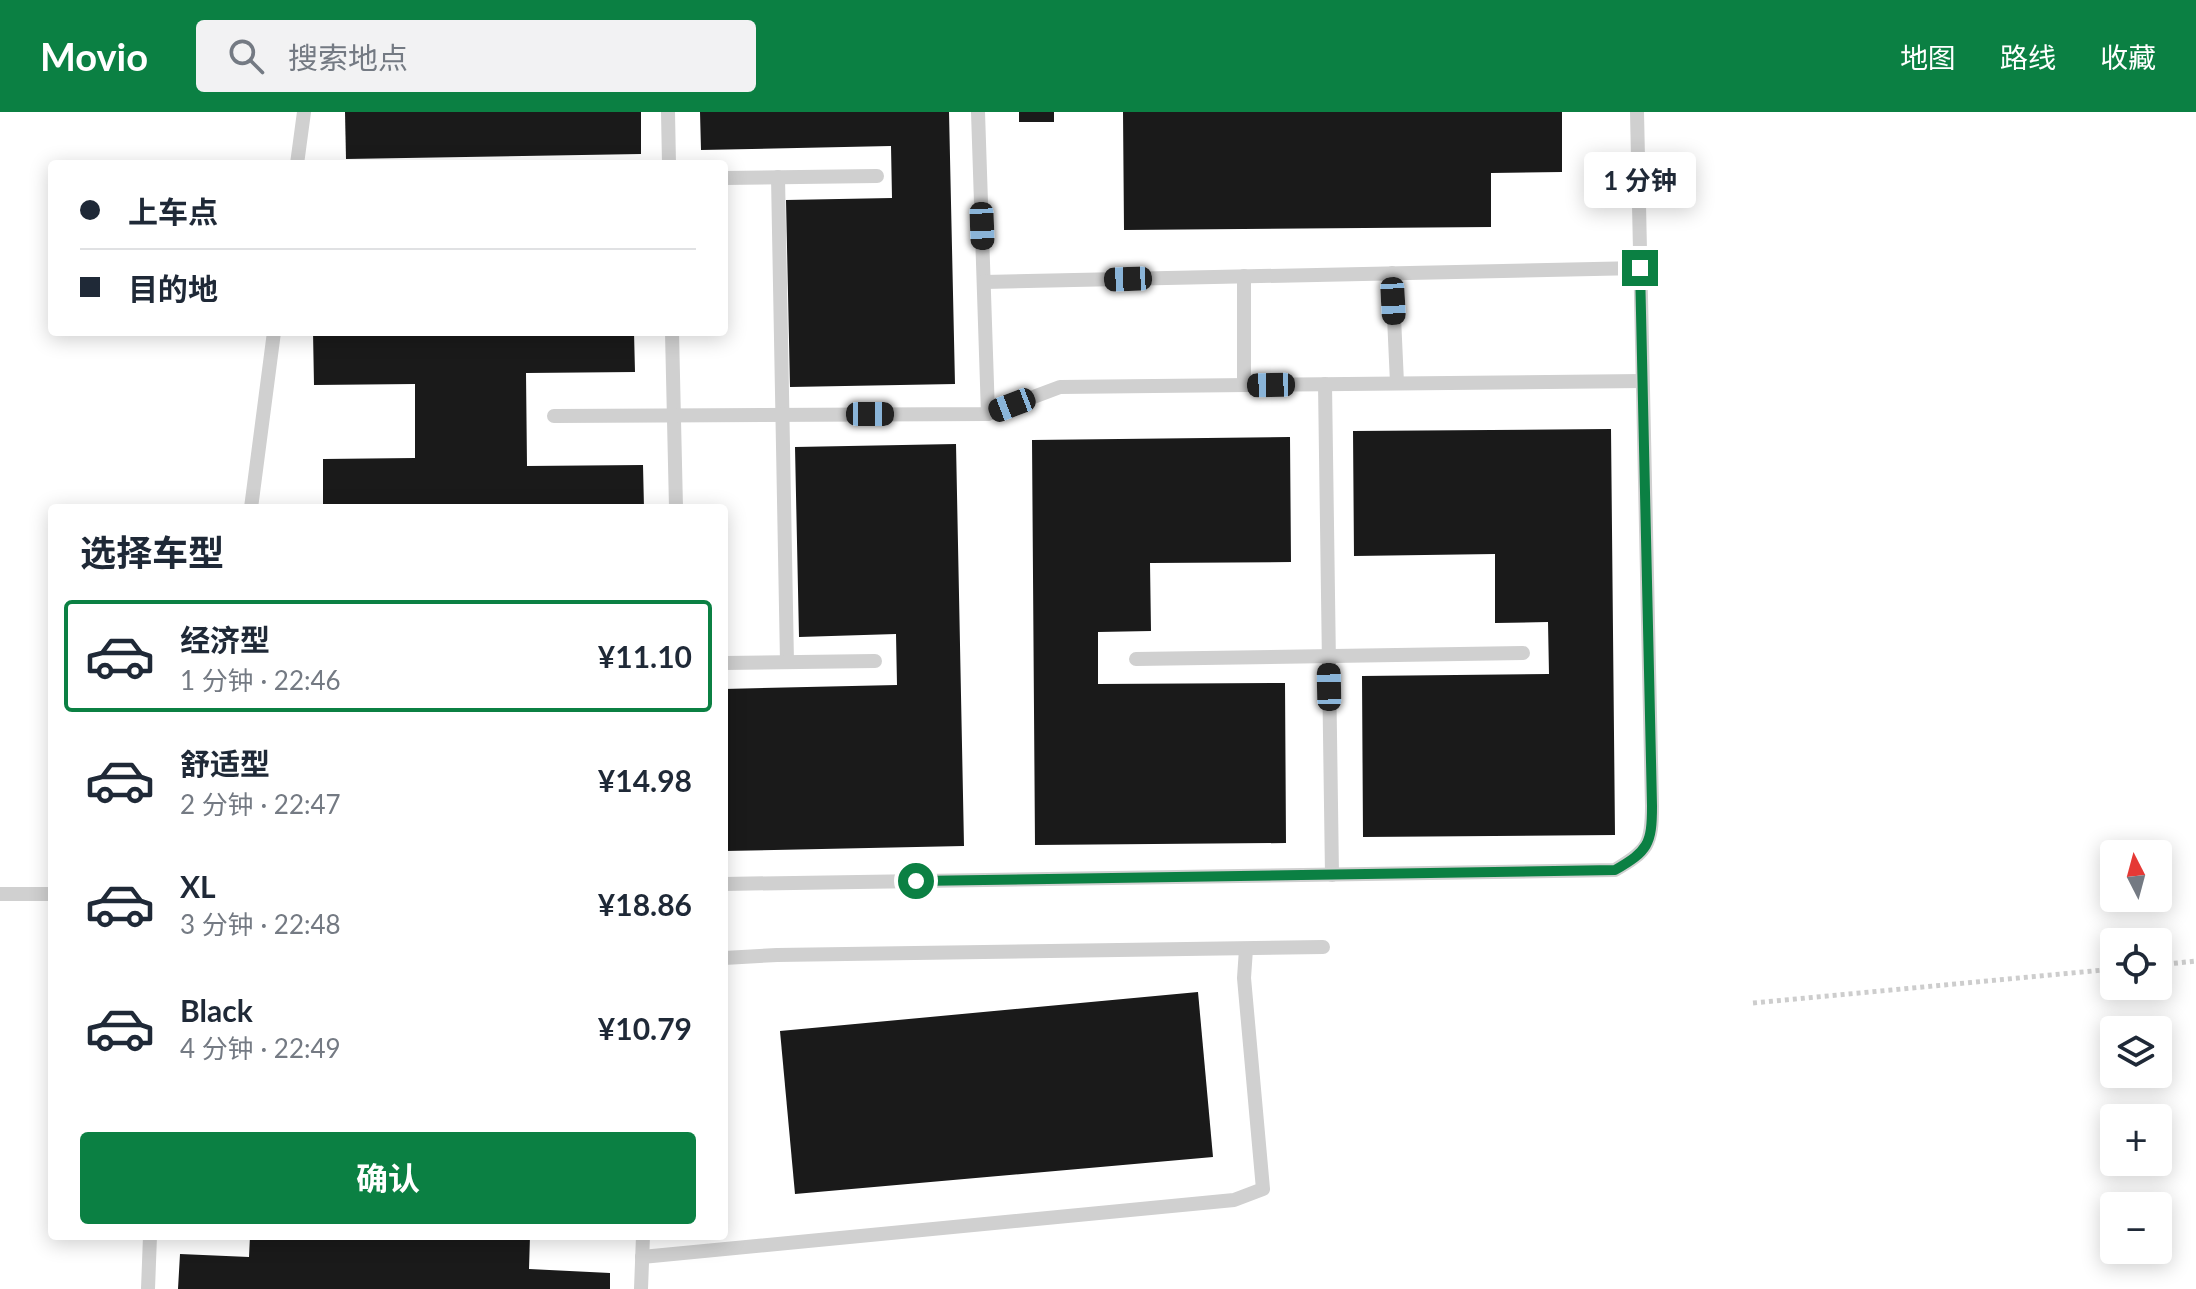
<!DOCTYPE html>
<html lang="zh">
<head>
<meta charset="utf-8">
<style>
  :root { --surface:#fff; --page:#f2f2f3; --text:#1f2937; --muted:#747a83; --line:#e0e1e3; --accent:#0b8043 }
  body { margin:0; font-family:Lato,"Noto Sans SC",sans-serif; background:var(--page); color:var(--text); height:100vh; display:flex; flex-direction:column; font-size:30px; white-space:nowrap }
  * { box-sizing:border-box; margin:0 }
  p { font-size:26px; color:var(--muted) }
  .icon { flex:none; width:44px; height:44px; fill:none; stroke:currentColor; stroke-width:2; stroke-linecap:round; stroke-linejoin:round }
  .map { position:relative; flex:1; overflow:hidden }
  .sheet { position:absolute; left:48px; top:392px; width:680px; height:736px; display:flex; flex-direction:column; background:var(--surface); border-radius:8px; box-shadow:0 4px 20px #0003 }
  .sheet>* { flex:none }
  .banner { position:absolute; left:48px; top:48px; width:680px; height:176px; border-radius:8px; box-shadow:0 4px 20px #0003; display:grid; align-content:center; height:176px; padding:0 32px; background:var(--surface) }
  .needle { width:52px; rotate:354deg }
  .buttons { position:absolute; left:2100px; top:728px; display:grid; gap:16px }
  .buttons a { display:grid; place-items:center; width:72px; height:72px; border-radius:8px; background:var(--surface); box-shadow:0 4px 20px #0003; font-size:40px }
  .end { position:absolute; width:36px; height:36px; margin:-18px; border:10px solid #0b8043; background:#fff; box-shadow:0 0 0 4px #fff }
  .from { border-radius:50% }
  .bubble { position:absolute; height:56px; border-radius:8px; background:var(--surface); box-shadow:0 4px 20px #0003; font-size:26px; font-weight:700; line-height:56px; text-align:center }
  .car { position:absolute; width:24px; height:48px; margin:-24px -12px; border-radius:10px; box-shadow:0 0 6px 2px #0007; background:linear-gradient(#222 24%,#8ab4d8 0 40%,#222 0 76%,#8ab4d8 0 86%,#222 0) }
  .banner b { display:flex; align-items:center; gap:28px; height:76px; font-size:30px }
  .banner b+b { border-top:2px solid var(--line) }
  .banner i { width:20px; height:20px; background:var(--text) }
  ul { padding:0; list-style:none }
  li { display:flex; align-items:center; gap:24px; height:112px; margin:0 16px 12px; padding:0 16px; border:4px solid transparent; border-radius:8px }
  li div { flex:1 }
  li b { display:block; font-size:30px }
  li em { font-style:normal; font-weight:700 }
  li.on { border-color:var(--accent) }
  li>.icon { width:72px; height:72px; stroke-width:1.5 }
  h2 { padding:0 32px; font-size:36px; line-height:96px }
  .action { display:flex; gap:16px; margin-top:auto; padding:16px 32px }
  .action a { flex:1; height:92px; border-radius:8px; background:var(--accent); color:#fff; font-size:32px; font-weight:700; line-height:92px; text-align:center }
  header { display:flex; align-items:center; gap:48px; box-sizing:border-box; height:112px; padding:0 40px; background:var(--accent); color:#fff }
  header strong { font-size:38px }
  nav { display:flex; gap:44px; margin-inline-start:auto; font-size:28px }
  .search { width:560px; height:72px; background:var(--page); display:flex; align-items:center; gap:20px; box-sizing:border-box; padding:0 28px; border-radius:8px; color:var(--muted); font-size:30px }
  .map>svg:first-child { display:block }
  .building { fill:#1a1a1a }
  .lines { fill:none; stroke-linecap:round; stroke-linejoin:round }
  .path { stroke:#cdcdcd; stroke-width:5; stroke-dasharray:4 4; stroke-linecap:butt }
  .service { stroke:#d0d0d0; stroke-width:14 }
  .route { stroke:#0b8043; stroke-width:10 }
</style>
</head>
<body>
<header>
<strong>Movio</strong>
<div class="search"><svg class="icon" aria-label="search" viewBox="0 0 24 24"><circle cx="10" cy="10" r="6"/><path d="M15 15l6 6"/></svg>搜索地点</div>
<nav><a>地图</a><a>路线</a><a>收藏</a></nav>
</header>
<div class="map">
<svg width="2196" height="1177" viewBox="0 0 2196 1177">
  <rect width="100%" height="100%" fill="#fff"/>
  <g class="building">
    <path d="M345,0H641V42L346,47Z"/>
    <path d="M700,0H949L955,272L790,275L786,88L892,86L891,34L701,38Z"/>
    <rect x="1019" y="0" width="35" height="10"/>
    <path d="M1123,0H1562V60L1491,61V115L1124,118Z"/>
    <path d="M313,220H634L635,260L526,261L527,354L643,353L644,396H323V347L415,346V272L314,273Z"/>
    <path d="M1611,317L1615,723L1363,725L1362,564L1549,562L1548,510L1495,511V442L1354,444L1353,319Z"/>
    <path d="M1290,325L1291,450L1150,451L1151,519L1098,520V572L1285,571L1286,731L1035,733L1032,328Z"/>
    <path d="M956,332L964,734L724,739V577L897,573L896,522L799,525L795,335Z"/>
    <path d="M1198,880L1213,1045L795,1082L780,919Z"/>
    <path d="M250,1124H530L529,1157L610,1161V1177H178L180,1142L249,1145Z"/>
  </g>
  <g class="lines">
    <g class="path">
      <path d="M2158,853L2196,849"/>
      <path d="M1753,891L2114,857"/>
    </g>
    <g class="service">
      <path d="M668,0L669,52"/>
      <path d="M978,0L988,302"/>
      <path d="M297,52L304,0"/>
      <path d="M778,65L787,550"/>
      <path d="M724,66L877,64"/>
      <path d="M1392,161L1397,271"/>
      <path d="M984,170L1640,156"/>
      <path d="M672,220L676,396"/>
      <path d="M1325,272L1332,763"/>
      <path d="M1244,273V164"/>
      <path d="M554,304L988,302L1060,275L1642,269"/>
      <path d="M251,396L274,220"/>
      <path d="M1136,547L1523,541"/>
      <path d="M724,551L875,549"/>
      <path d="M724,772L1615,758C1648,739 1652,732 1652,694L1637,0"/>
      <path d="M0,782H52"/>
      <path d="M724,846L777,843L1323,835"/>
      <path d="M642,1145L1234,1088L1263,1077L1244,866L1246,837"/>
      <path d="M148,1177L150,1124"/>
      <path d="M641,1177L643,1124"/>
    </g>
  </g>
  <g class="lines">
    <path class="route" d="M916,769L1615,758C1648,739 1652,732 1652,694L1640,156"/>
  </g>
</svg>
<div class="buttons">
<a><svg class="needle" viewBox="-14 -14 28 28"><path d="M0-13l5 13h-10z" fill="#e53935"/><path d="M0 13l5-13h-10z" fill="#747a83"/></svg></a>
<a><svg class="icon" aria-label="locate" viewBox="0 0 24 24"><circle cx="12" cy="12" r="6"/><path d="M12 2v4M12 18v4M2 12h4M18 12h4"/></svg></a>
<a><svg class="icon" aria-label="layers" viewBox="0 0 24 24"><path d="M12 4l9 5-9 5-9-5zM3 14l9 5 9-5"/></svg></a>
<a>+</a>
<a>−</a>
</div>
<i class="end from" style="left:916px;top:769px"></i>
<i class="end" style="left:1640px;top:156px"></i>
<div class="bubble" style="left:1584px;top:40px;width:112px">1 分钟</div>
<i class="car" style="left:982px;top:114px;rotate:178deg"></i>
<i class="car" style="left:1128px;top:167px;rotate:268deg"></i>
<i class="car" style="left:1393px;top:189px;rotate:177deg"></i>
<i class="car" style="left:1271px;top:273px;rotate:269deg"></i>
<i class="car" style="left:1012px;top:293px;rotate:249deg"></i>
<i class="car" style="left:870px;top:302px;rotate:90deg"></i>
<i class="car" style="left:1329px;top:575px;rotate:359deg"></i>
<div class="banner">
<b><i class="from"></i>上车点</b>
<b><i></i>目的地</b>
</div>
<section class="sheet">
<h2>选择车型</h2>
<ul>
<li class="on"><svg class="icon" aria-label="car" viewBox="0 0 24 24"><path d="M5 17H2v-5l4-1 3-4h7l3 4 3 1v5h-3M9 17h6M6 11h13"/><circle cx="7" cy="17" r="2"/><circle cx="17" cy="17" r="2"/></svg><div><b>经济型</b><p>1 分钟 · 22:46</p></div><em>¥11.10</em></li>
<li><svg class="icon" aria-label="car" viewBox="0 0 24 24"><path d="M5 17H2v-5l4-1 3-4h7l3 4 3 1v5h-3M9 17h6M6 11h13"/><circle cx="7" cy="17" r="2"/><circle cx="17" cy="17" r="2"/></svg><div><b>舒适型</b><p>2 分钟 · 22:47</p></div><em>¥14.98</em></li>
<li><svg class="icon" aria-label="car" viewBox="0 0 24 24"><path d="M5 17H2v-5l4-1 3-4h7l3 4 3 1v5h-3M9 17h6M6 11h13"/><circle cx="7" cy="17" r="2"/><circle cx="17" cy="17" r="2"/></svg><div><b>XL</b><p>3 分钟 · 22:48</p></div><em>¥18.86</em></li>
<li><svg class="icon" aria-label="car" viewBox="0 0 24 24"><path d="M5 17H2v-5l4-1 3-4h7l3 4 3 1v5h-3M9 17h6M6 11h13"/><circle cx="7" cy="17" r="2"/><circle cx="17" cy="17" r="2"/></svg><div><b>Black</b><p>4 分钟 · 22:49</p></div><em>¥10.79</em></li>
</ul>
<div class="action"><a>确认</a></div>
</section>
</div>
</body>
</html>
